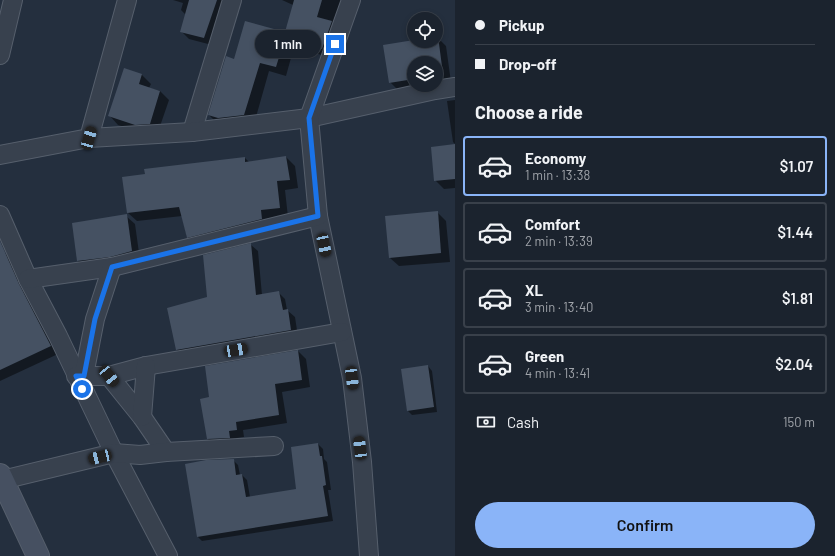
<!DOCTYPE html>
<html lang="en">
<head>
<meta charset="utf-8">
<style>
  :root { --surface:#1b232e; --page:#282f3a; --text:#f1f3f6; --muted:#a0a4aa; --line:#39404a; --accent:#8ab4f8 }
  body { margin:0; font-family:Barlow,sans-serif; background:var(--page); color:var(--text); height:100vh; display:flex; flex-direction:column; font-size:15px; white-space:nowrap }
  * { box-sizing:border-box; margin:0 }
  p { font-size:13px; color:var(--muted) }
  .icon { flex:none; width:22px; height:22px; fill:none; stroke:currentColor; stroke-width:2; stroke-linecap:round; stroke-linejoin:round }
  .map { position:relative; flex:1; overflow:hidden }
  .details { display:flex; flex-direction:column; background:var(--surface); width:380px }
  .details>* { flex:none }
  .banner { display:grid; align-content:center; height:88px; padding:0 20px; background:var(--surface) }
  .tools { position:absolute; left:407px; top:12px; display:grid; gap:8px }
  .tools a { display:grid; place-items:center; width:36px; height:36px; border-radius:50%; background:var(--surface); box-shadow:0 2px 6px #0003,0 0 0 1px var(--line); font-size:20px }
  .end { position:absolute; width:18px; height:18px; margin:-9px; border:5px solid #1a73e8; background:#fff; box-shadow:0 0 0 2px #fff }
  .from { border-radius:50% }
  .bubble { position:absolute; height:28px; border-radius:14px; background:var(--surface); box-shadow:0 2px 6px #0003,0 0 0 1px var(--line); font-size:13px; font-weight:600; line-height:28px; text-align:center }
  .car { position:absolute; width:12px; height:24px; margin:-12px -6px; border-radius:5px; box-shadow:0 0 3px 1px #0007; background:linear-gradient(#222 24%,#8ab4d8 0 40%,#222 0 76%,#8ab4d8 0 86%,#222 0) }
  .banner b { display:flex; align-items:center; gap:14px; height:38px; font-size:15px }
  .banner b+b { border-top:1px solid var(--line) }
  .banner i { width:10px; height:10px; background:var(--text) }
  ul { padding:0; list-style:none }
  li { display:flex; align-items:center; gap:12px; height:60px; margin:0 8px 6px; padding:0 12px; border:2px solid var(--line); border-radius:4px }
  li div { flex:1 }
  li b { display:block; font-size:15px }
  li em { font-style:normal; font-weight:600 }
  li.on { border-color:var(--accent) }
  li>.icon { width:36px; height:36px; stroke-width:1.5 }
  h2 { padding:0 20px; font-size:18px; line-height:48px }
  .pay { display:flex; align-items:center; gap:10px; height:44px; padding:0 20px; font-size:15px }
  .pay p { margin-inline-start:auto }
  .primary-button { display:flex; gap:8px; margin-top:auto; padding:8px 20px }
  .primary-button a { flex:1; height:46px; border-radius:24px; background:var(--accent); color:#111; font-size:16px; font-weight:600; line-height:46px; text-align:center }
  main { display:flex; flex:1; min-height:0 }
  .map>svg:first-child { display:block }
  .shadow { fill:#0007 }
  .building { fill:#455162 }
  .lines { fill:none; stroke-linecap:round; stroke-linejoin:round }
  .street-casing { stroke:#565f6c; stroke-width:20 }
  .secondary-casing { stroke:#565f6c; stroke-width:24 }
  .street { stroke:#38414e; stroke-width:18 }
  .secondary { stroke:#465061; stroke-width:22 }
  .route { stroke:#1a73e8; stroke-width:5 }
</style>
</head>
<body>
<main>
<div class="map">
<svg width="455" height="556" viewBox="0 0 455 556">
  <rect width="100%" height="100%" fill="#242f3e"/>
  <g class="shadow">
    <path d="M173,0H227L212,45L189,39L181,31L186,15L181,10L183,3Z"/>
    <path d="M282,0H351L332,58L294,47L286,76L269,71L254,124H218L209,115L235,60L286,34L293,5Z"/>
    <path d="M436,37H437L446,46L451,82L436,85V63H414V85H436L399,91L390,82L414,41H436Z"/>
    <path d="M125,69L142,75L151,84L149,88L160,91L169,100L158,132L144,133L118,125L110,116Z"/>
    <path d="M455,100V144L453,142L447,101Z"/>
    <path d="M455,147V188L444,189L435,180Z"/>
    <path d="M286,157L295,166L298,188L285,190L288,217L269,219L270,228L196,246L187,237L182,216L137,221L128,213L245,158L249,162Z"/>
    <path d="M437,212L446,221L450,262L399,266L390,258Z"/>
    <path d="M126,216L135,224L140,260L87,270L78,261L73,224Z"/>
    <path d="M251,245L258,251L262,295L278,292L285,299L287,310L295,317L298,337L183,357L177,350L208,298Z"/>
    <path d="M5,253L12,261L58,354L0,381V255Z"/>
    <path d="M298,351L306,359L310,387L282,392L287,423L243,430L244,437L236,438L237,445L216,447L208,439L210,398Z"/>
    <path d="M428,366L432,371L437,412L412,415L408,411Z"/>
    <path d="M318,444L323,449L324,459L327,462L331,490H328L333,521L202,541L197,536L233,460L238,465L240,475H242L247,480L250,497L297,490Z"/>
  </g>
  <g class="building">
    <path d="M189,0H217L204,38L180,32Z"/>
    <path d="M294,0H322L317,17L332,21L322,49L285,38L276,67L260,63L244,115L218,118L208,115L226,56L234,59L245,21L285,32Z"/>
    <path d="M436,36H438L443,74L436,75V63H414V79L389,83L383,45L414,40V41H436Z"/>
    <path d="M124,68L142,74L139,84L160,91L150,124L135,125L108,116Z"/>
    <path d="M455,144V179L434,181L431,147Z"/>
    <path d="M286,156L290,180L277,181L280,208L261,210L262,219L187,238L179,207L127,213L122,177L145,174L144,169L245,157V162Z"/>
    <path d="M438,211L441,253L389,258L385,216Z"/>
    <path d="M127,214L132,251L110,257L77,261L72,223Z"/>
    <path d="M0,241L19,284L51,346L0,370Z"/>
    <path d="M251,243L256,295L279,291L283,310L288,309L291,330L176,350L167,308L207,297L203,255Z"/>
    <path d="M298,350L302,380L275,384L279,415L236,422L237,430L229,431L230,438L207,439L200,399L209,397L205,366Z"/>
    <path d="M428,365L434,407L407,411L401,369Z"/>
    <path d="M318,443L320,456H322L326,485L323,486L328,516L197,537L185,464L206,460L234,459L236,475L242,474L246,497L296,489L291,447Z"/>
  </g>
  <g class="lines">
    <defs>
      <g id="street">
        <path d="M0,55L13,0"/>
        <path d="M309,118L435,90L455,87"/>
        <path d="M309,118L351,0"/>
        <path d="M192,132L232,0"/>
        <path d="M89,138L192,132L309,118L318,216L352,378L362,462L369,556"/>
        <path d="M0,155L89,138L127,0"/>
        <path d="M0,215L28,279L58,336L114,453L168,556"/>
        <path d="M28,279L112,267L318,216"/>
        <path d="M84,375L95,319L112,267"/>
        <path d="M76,376H109L146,366L342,332"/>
        <path d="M109,376L142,417L166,452"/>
        <path d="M142,417L146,366"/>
        <path d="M2,480L114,453L140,455L166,452L274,446"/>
      </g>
      <path id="secondary" d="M0,475L38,556"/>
    </defs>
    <use href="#street" class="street-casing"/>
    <use href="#secondary" class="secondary-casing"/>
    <use href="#street" class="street"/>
    <use href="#secondary" class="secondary"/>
  </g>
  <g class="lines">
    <path class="route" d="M82,389L76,376H84L95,319L112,267L318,216L309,118L335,44"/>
  </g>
</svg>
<div class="tools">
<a><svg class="icon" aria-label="locate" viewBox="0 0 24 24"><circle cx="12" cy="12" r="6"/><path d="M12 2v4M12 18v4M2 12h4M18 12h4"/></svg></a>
<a><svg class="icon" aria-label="layers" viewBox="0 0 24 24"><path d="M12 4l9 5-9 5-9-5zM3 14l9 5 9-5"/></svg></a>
</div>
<i class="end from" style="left:82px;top:389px"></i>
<i class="end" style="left:335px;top:44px"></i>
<div class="bubble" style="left:255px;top:30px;width:66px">1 min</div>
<i class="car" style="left:89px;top:138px;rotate:16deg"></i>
<i class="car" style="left:324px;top:245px;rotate:168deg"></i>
<i class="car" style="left:236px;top:350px;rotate:80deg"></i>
<i class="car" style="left:109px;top:376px;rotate:141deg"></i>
<i class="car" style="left:352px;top:378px;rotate:173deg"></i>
<i class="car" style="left:360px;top:448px;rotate:353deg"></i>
<i class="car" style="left:100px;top:457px;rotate:257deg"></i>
</div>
<section class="details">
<div class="banner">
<b><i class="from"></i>Pickup</b>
<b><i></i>Drop-off</b>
</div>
<h2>Choose a ride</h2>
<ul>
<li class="on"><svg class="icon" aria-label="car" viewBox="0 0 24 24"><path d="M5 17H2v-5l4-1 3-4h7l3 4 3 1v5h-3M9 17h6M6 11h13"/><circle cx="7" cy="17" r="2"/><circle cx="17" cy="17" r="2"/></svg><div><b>Economy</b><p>1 min · 13:38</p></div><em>$1.07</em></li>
<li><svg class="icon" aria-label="car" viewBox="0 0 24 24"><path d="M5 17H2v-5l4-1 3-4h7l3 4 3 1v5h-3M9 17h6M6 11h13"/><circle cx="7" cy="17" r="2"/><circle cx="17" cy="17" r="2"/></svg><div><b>Comfort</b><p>2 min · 13:39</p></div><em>$1.44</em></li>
<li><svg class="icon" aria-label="car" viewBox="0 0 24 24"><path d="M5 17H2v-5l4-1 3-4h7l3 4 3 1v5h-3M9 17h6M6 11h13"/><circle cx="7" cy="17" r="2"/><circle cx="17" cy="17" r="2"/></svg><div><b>XL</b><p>3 min · 13:40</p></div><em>$1.81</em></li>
<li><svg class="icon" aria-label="car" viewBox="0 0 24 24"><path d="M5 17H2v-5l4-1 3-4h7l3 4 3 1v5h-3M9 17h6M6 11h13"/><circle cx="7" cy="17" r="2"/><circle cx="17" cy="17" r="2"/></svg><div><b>Green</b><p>4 min · 13:41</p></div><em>$2.04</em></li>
</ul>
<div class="pay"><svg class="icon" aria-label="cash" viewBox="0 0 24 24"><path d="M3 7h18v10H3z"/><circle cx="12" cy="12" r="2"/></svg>Cash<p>150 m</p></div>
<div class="primary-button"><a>Confirm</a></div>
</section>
</main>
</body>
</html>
